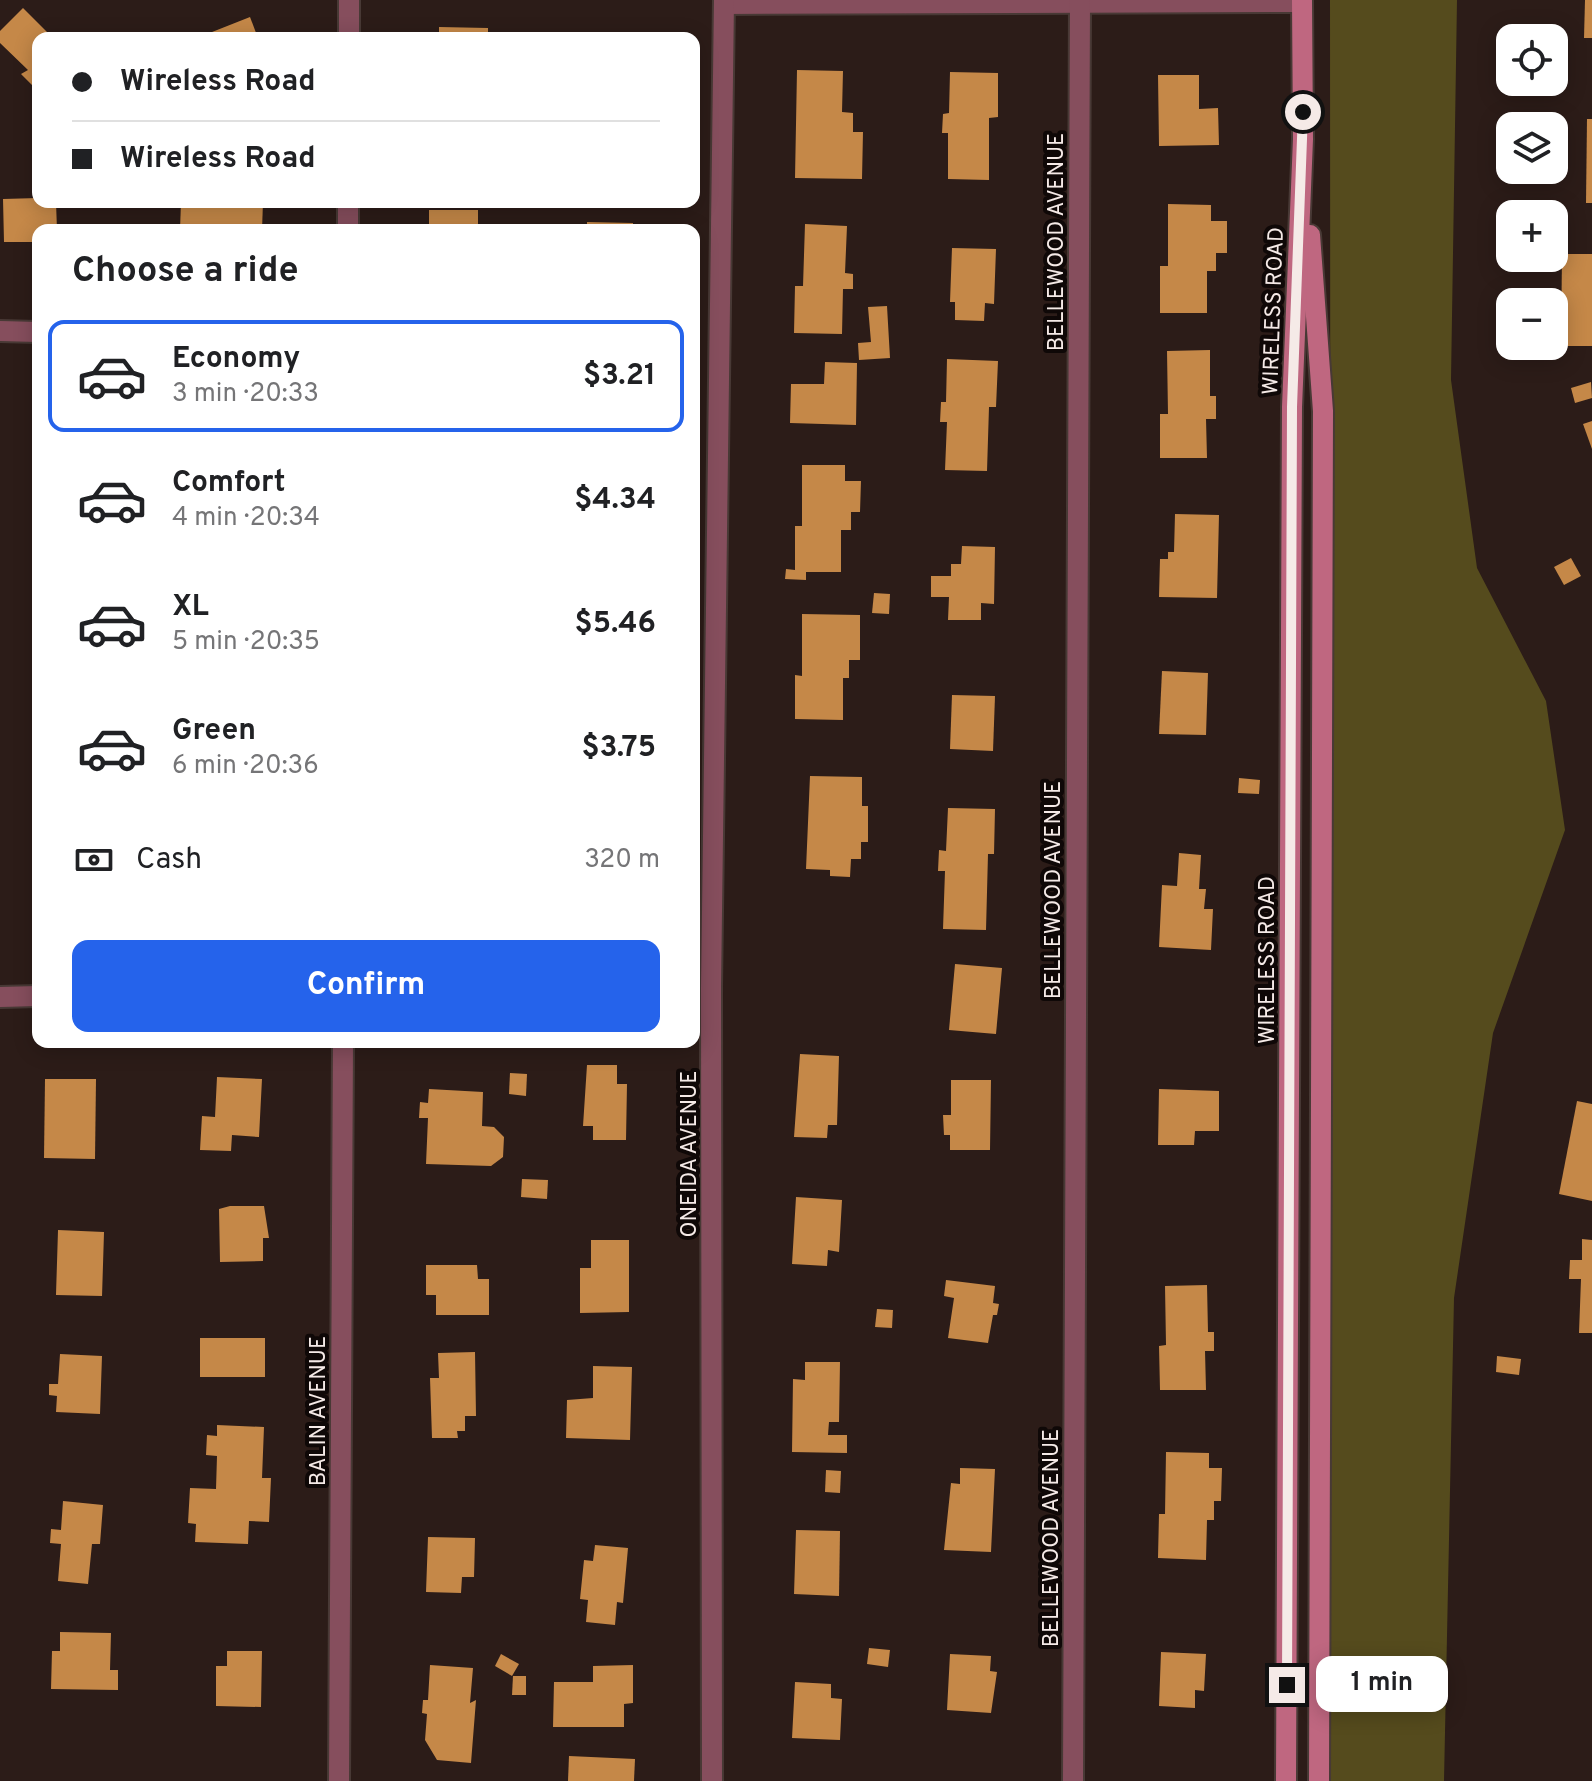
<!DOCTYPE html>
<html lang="en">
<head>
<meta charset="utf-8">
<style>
  :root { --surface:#fff; --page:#f6f6f6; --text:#202124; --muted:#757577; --line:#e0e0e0; --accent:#2563eb }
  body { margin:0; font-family:Overpass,sans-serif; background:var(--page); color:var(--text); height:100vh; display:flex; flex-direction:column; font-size:30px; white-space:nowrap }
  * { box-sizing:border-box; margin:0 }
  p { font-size:26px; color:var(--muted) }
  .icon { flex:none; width:44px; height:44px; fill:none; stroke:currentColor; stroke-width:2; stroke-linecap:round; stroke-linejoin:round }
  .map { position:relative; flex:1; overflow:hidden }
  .panel { position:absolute; left:32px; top:224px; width:668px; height:824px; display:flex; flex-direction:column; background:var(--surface); border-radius:16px; box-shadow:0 4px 20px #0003 }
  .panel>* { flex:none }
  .top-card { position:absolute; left:32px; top:32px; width:668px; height:176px; border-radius:16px; box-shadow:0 4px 20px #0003; display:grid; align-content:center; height:176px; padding:0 40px; background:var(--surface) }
  .controls { position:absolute; left:1496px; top:24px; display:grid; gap:16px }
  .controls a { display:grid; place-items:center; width:72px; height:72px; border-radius:16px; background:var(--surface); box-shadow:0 4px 20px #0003; font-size:40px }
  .end { position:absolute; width:36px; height:36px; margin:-18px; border:10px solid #f5eae7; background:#111; box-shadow:0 0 0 4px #111 }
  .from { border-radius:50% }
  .bubble { position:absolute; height:56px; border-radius:16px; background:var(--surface); box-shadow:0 4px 20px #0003; font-size:26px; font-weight:700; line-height:56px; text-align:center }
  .top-card b { display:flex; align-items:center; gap:28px; height:76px; font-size:30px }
  .top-card b+b { border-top:2px solid var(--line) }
  .top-card i { width:20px; height:20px; background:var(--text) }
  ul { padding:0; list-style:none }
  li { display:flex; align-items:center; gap:24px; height:112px; margin:0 16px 12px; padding:0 24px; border:4px solid transparent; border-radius:16px }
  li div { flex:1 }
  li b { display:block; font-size:30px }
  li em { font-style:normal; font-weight:700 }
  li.on { border-color:var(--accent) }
  li>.icon { width:72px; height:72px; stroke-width:1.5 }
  h2 { padding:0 40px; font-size:36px; line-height:96px }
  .pay { display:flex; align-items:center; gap:20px; height:88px; padding:0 40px; font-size:30px }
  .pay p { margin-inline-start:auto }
  .action { display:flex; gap:16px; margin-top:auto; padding:16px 40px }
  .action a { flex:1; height:92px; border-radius:16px; background:var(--accent); color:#fff; font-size:32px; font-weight:700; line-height:92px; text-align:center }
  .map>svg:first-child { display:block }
  .forest { fill:#554b1d }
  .building { fill:#c58848 }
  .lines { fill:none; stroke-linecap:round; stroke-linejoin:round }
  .street-casing { stroke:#483935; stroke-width:24 }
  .secondary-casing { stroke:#483935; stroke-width:24 }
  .street { stroke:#864e5d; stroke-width:20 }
  .secondary { stroke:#bf6780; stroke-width:20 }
  .route { stroke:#f5eae7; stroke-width:10 }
  .labels { text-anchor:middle; stroke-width:8; stroke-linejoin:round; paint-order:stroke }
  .street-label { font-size:22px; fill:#f5eae7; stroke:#0f0807 }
</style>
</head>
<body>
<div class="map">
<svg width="1592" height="1781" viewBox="0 0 1592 1781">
  <rect width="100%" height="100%" fill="#2c1c18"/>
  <path class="forest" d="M1330,0H1457L1451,380L1477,568L1546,701L1565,830L1493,1033L1454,1298L1444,1781H1331Z"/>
  <g class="building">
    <path d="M1585,0H1592V38H1584Z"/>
    <path d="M23,8L53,38H38L36,89L21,74L28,70L0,43V31Z"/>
    <path d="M250,17L258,38H208L207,34Z"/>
    <path d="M439,27L488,28V38H439Z"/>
    <path d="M797,70L843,71L842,112L853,113V132H863L862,179L795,178Z"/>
    <path d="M950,72L998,73V117L989,118V180L948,179V133H942L943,114L949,113Z"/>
    <path d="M1158,75H1199V109L1218,108L1219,145L1159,146Z"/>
    <path d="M1587,119H1592V203H1586Z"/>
    <path d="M38,198V202H56L57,230H38V242H4L3,199Z"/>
    <path d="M181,202H263L262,230H180Z"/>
    <path d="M1168,204L1211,205V221H1227V253H1216V271H1207V313H1160V266H1168Z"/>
    <rect x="429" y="210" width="49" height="20"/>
    <path d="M587,222L633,223V230H587Z"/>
    <path d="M805,224L847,226L845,273L853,274V289H843L842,334L794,333L795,286H803Z"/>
    <path d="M952,248L996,249L994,304L985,303L984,321L955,320V302H950Z"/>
    <path d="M1562,254H1592V346H1561Z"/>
    <path d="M887,306L890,358L859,360L858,343L871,342L868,307Z"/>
    <path d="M1210,350V396H1216V419H1206L1207,458H1160V414H1168L1167,351Z"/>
    <path d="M947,359L998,361L996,407H989L987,471L945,470L947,422H940L941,402H946Z"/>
    <path d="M825,362L857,363L856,425L790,423L791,384H824Z"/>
    <path d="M1591,382L1592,398L1575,403L1571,388Z"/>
    <path d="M1592,421V449L1583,424Z"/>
    <path d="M802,465H845V481H861L860,512H851V530H841V572H806V580L785,579L786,569L795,570V526H802Z"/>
    <path d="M1175,514L1219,515L1217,598L1159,597L1160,559H1168V552H1174Z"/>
    <path d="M962,546L995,547L994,604L981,603V620H948L949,597H931V576H951V564H961Z"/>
    <path d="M1571,558L1581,576L1564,585L1554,567Z"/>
    <path d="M874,593L890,594L889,614L872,613Z"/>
    <path d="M802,614L860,615V660H849V678H843V720L795,719V675L802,676Z"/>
    <path d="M1162,671L1208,673L1206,735L1159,734Z"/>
    <path d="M952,695L995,696L993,751L950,749Z"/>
    <path d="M810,776L862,777V806H868V842H861V859H851L850,877L830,876V870L806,869Z"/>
    <path d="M1239,778L1260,780L1259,794L1238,793Z"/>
    <path d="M948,808L995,809L994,854H988L986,930L943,929L945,871H938L939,850L946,851Z"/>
    <path d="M1179,853L1201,855L1199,889H1206L1204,909H1213L1211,950L1159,947L1162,885L1177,886Z"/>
    <path d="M955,964L1002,968L996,1034L949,1030Z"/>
    <path d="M800,1054L839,1056L837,1125H828L827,1138L794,1137Z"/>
    <path d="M587,1065H617V1084H627L626,1140H593V1126H583Z"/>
    <path d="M510,1073L527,1074L526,1096L509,1094Z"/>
    <path d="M217,1077L262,1079L259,1137L232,1135L231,1151L200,1150L202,1116L215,1117Z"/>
    <path d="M45,1079H96L95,1159L44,1158Z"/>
    <path d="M951,1080H991L990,1150H950V1135H944L943,1115H951Z"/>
    <path d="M429,1089L483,1092L482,1126L494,1127L504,1137L503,1157L491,1166L426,1164L428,1118H419L420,1102L428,1103Z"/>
    <path d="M1159,1089L1219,1091V1131H1195L1194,1145H1158Z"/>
    <path d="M1577,1101L1592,1104V1201L1559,1194Z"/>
    <path d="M522,1179L548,1180L547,1199L521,1197Z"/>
    <path d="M796,1197L842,1200L839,1252L828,1250L827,1266L792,1264Z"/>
    <path d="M230,1206H264L269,1238H263V1261L220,1262L219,1209Z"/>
    <path d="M58,1230L104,1232L102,1296L56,1295Z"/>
    <path d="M1582,1239L1592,1240V1333H1579L1581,1279H1569L1570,1260H1582Z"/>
    <path d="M591,1240H629V1312L580,1313V1268H591Z"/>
    <path d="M426,1265H477L478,1279H489V1315H436V1295H426Z"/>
    <path d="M946,1280L995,1286L993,1303L999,1304L997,1315H993L988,1343L948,1338L954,1298L944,1296Z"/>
    <path d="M1207,1285L1208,1332H1214V1351H1205L1206,1390H1160L1159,1346L1166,1345L1165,1286Z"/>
    <path d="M877,1309L893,1310L892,1328L875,1327Z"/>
    <rect x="200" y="1338" width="65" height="39"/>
    <path d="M475,1352L476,1416H465V1431H457L458,1438H432L430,1378H439L438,1353Z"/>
    <path d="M60,1354L102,1356L100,1414L56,1412L57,1396L49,1395V1384H58Z"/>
    <path d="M1497,1356L1521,1359L1519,1375L1496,1372Z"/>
    <path d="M805,1362H840L839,1422H829L828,1435H847V1453L792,1452L793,1379L805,1380Z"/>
    <path d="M593,1366L632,1367L630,1440L566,1438L567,1400L593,1398Z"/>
    <path d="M217,1425L264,1427L262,1478H271L269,1522L249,1521L248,1544L195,1542L196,1524L188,1523L190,1488L216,1489L217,1456L206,1455L207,1435L217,1436Z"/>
    <path d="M1166,1452L1209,1453V1468H1222L1221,1501H1214V1520H1207L1206,1560L1158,1558L1159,1514H1165Z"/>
    <path d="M960,1468L995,1469L991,1552L944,1550L951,1483L960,1484Z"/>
    <path d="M826,1470L841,1471L840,1493L825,1492Z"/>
    <path d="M63,1501L103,1505L100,1544H92L88,1584L58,1581L61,1544L50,1543L51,1529L61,1530Z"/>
    <path d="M796,1530L840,1531L839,1596L794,1594Z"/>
    <path d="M428,1537L475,1538L474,1577H462L461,1593L426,1592Z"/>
    <path d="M595,1545L628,1548L623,1603L617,1602L615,1625L586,1622L588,1600L580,1599L584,1560L593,1561Z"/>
    <path d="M60,1632L111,1633L110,1670H118V1690L51,1689L52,1651H60Z"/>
    <path d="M869,1648L890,1650L888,1667L867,1664Z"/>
    <path d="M227,1651H262L261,1707L216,1706V1666H227Z"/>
    <path d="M1161,1652L1206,1654L1204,1691L1195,1690V1708L1159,1706Z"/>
    <path d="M501,1654L519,1664L512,1676L495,1666Z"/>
    <path d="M950,1654L991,1656L990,1671L997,1672L991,1713L947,1710Z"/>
    <path d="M430,1665L473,1668L470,1703L476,1700L471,1763L437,1760L425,1740L427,1714L422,1713L423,1700H428Z"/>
    <path d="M633,1665V1703L624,1704V1727H553L554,1682H593V1666Z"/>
    <path d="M513,1676H526V1695H512Z"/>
    <path d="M795,1682L831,1684V1698L842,1699L840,1740L792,1738Z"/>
    <path d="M569,1756L635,1759L634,1781H568Z"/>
  </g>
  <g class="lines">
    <defs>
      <g id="street">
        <path d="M724,4L1302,2"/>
        <path d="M349,38V0"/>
        <path d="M348,230V202"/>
        <path d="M0,331L38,332"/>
        <path d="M0,997L38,996"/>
        <path d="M339,1781L343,1042"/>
        <path d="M712,1781L711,988L724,0"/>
        <path d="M1073,1781L1080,0"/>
      </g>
      <g id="secondary">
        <path d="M1310,235L1323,411L1319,1781"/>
        <path d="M1286,1781L1292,407L1303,139L1302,0"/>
      </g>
    </defs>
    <use href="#street" class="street-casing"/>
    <use href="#secondary" class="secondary-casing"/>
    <use href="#street" class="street"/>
    <use href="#secondary" class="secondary"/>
  </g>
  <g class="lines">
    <path class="route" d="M1287,1685L1292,407L1303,112"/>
  </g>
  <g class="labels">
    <g class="street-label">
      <text transform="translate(1055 242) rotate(-90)" y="8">BELLEWOOD AVENUE</text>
      <text transform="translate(1272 311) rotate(-88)" y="8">WIRELESS ROAD</text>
      <text transform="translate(1052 890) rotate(-90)" y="8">BELLEWOOD AVENUE</text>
      <text transform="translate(1266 960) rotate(-90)" y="8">WIRELESS ROAD</text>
      <text transform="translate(688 1154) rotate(-90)" y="8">ONEIDA AVENUE</text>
      <text transform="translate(317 1411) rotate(-90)" y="8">BALIN AVENUE</text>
      <text transform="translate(1050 1538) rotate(-90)" y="8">BELLEWOOD AVENUE</text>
    </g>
  </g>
</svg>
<div class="controls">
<a><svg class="icon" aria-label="locate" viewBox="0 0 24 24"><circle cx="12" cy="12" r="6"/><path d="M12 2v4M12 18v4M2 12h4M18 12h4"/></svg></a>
<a><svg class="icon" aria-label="layers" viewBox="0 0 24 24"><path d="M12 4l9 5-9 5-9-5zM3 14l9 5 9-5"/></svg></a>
<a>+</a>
<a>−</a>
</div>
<i class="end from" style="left:1303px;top:112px"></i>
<i class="end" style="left:1287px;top:1685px"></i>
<div class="bubble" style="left:1316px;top:1656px;width:132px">1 min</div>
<div class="top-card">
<b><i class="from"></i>Wireless Road</b>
<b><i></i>Wireless Road</b>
</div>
<section class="panel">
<h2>Choose a ride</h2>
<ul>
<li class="on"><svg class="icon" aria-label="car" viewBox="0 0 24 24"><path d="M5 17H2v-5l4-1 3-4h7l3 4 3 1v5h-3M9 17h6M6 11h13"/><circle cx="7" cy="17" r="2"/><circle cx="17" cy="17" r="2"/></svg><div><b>Economy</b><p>3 min · 20:33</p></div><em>$3.21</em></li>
<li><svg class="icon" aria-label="car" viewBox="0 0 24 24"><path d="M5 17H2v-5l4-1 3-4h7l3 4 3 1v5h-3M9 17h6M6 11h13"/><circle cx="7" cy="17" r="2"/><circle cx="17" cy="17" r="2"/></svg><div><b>Comfort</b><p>4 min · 20:34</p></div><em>$4.34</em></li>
<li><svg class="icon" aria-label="car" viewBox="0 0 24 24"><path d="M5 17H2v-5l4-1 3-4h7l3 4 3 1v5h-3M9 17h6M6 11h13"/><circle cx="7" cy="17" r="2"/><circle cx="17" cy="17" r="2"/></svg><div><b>XL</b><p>5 min · 20:35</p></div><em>$5.46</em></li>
<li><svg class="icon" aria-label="car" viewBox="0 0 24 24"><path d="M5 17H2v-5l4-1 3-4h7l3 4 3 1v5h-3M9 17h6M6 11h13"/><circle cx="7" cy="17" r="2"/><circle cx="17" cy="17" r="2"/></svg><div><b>Green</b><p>6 min · 20:36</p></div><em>$3.75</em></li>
</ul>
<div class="pay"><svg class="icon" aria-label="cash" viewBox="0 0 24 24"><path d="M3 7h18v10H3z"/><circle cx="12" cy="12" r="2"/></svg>Cash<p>320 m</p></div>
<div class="action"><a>Confirm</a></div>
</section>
</div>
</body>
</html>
